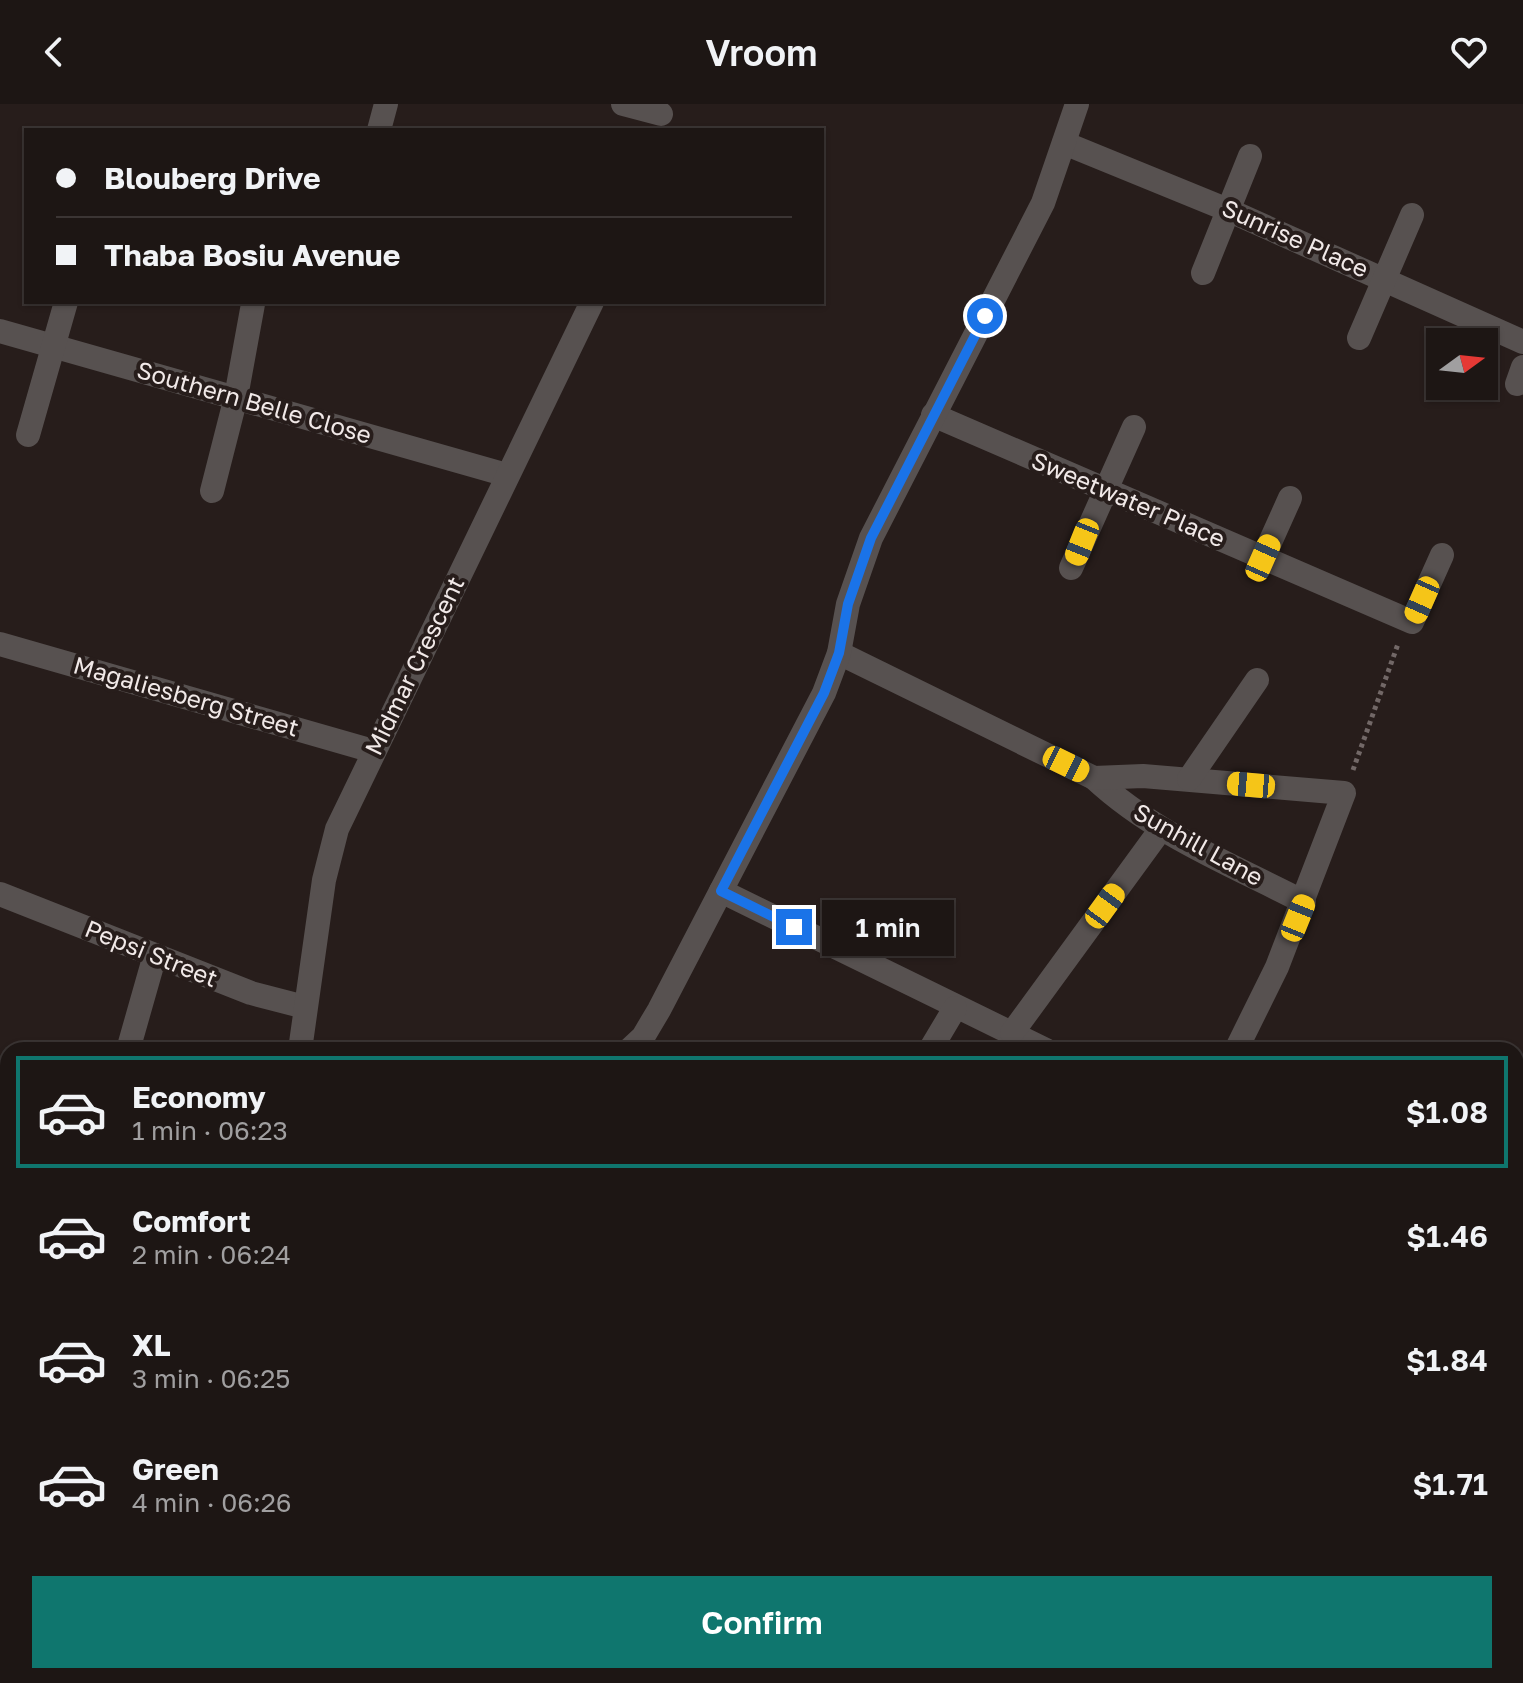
<!DOCTYPE html>
<html lang="en">
<head>
<meta charset="utf-8">
<style>
  :root { --surface:#1d1614; --page:#251f1d; --text:#f1f3f6; --muted:#a09fa0; --line:#3b3534; --accent:#0f766e }
  body { margin:0; font-family:"Golos Text",sans-serif; background:var(--page); color:var(--text); height:100vh; display:flex; flex-direction:column; font-size:30px; white-space:nowrap }
  * { box-sizing:border-box; margin:0 }
  p { font-size:26px; color:var(--muted) }
  .icon { flex:none; width:44px; height:44px; fill:none; stroke:currentColor; stroke-width:2; stroke-linecap:round; stroke-linejoin:round }
  .map { position:relative; flex:1; overflow:hidden }
  .sheet { position:absolute; left:0px; top:938px; width:1524px; height:642px; display:flex; flex-direction:column; background:var(--surface); border-radius:24px 24px 0 0; box-shadow:0 2px 6px #0004,0 0 0 2px var(--line) }
  .sheet>* { flex:none }
  .hud { position:absolute; left:24px; top:24px; width:800px; height:176px; border-radius:0px; box-shadow:0 2px 6px #0004,0 0 0 2px var(--line); display:grid; align-content:center; height:176px; padding:0 32px; background:var(--surface) }
  .needle { width:52px; rotate:75deg }
  .controls { position:absolute; left:1426px; top:224px; display:grid; gap:16px }
  .controls a { display:grid; place-items:center; width:72px; height:72px; border-radius:0px; background:var(--surface); box-shadow:0 2px 6px #0004,0 0 0 2px var(--line); font-size:40px }
  .end { position:absolute; width:36px; height:36px; margin:-18px; border:10px solid #1a73e8; background:#fff; box-shadow:0 0 0 4px #fff }
  .from { border-radius:50% }
  .bubble { position:absolute; height:56px; border-radius:0px; background:var(--surface); box-shadow:0 2px 6px #0004,0 0 0 2px var(--line); font-size:26px; font-weight:600; line-height:56px; text-align:center }
  .car { position:absolute; width:24px; height:48px; margin:-24px -12px; border-radius:10px; box-shadow:0 0 6px 2px #0007; background:linear-gradient(#f5c518 24%,#345 0 40%,#f5c518 0 76%,#345 0 86%,#f5c518 0) }
  .hud b { display:flex; align-items:center; gap:28px; height:76px; font-size:30px }
  .hud b+b { border-top:2px solid var(--line) }
  .hud i { width:20px; height:20px; background:var(--text) }
  ul { padding:14px 0 0; list-style:none }
  li { display:flex; align-items:center; gap:24px; height:112px; margin:0 16px 12px; padding:0 16px; border:4px solid transparent; border-radius:0px }
  li div { flex:1 }
  li b { display:block; font-size:30px }
  li em { font-style:normal; font-weight:600 }
  li.current { border-color:var(--accent) }
  li>.icon { width:72px; height:72px; stroke-width:1.5 }
  .button { display:flex; gap:16px; margin-top:auto; padding:16px 32px }
  .button a { flex:1; height:92px; border-radius:0px; background:var(--accent); color:#fff; font-size:32px; font-weight:600; line-height:92px; text-align:center }
  header { display:flex; justify-content:space-between; align-items:center; height:104px; padding:0 32px; background:var(--surface); font-size:36px; font-weight:600 }
  .map>svg:first-child { display:block }
  .lines { fill:none; stroke-linecap:round; stroke-linejoin:round }
  .path { stroke:#726867; stroke-width:5; stroke-dasharray:4 4; stroke-linecap:butt }
  .minor { stroke:#575150; stroke-width:24 }
  .major { stroke:#8e8281; stroke-width:24 }
  .route { stroke:#1a73e8; stroke-width:10 }
  .labels { text-anchor:middle; stroke-width:8; stroke-linejoin:round; paint-order:stroke }
  .street-label { font-size:24px; fill:#f1e9e8; stroke:#271d1b }
</style>
</head>
<body>
<header><svg class="icon" aria-label="back" viewBox="0 0 24 24"><path d="M15 5l-7 7 7 7"/></svg>Vroom<svg class="icon" aria-label="heart" viewBox="0 0 24 24"><path d="M12 20l-8-8c-3-5 5-10 8-4 3-6 11-1 8 4z"/></svg></header>
<div class="map">
<svg width="1523" height="1579" viewBox="0 0 1523 1579">
  <rect width="100%" height="100%" fill="#271d1b"/>
  <g class="lines">
    <path class="path" d="M1353,666L1398,540"/>
    <g class="minor">
      <path d="M623,0L661,10"/>
      <path d="M379,26L386,0"/>
      <path d="M1064,39L1228,106L1523,238"/>
      <path d="M1203,169L1250,52"/>
      <path d="M0,227L507,371"/>
      <path d="M1359,234L1412,111"/>
      <path d="M1517,280L1523,263"/>
      <path d="M933,311L1412,518L1442,451"/>
      <path d="M28,331L66,198"/>
      <path d="M212,387L236,293L253,200"/>
      <path d="M1263,454L1290,394"/>
      <path d="M1071,464L1134,323"/>
      <path d="M0,540L373,647"/>
      <path d="M839,549L1094,674C1154,730 1232,761 1304,798"/>
      <path d="M1094,674L1143,672L1344,689L1277,863L1236,946"/>
      <path d="M1189,675L1257,576"/>
      <path d="M721,787L1046,946"/>
      <path d="M0,790L251,889L305,903"/>
      <path d="M1012,929L1161,725"/>
      <path d="M128,946L155,851"/>
      <path d="M300,946L324,776L337,725L592,198"/>
      <path d="M629,946L643,933L659,906L824,589L839,549L848,500L871,434L1043,99L1077,0"/>
      <path d="M930,946L955,904"/>
      <path d="M883,1572L884,1579"/>
    </g>
    <g class="major">
      <path d="M1516,1033L1523,1017"/>
      <path d="M1279,1579L1282,1572"/>
    </g>
  </g>
  <g class="lines">
    <path class="route" d="M794,823L721,787L824,589L839,549L848,500L871,434L985,212"/>
  </g>
  <g class="labels">
    <g class="street-label">
      <text transform="translate(1295 135) rotate(24)" y="8">Sunrise Place</text>
      <text transform="translate(254 299) rotate(16)" y="8">Southern Belle Close</text>
      <text transform="translate(1128 396) rotate(23)" y="8">Sweetwater Place</text>
      <text transform="translate(415 562) rotate(-64)" y="8">Midmar Crescent</text>
      <text transform="translate(186 593) rotate(16)" y="8">Magaliesberg Street</text>
      <text transform="translate(1198 741) rotate(29)" y="8">Sunhill Lane</text>
      <text transform="translate(151 850) rotate(22)" y="8">Pepsi Street</text>
    </g>
  </g>
</svg>
<div class="controls">
<a><svg class="needle" viewBox="-14 -14 28 28"><path d="M0-13l5 13h-10z" fill="#e53935"/><path d="M0 13l5-13h-10z" fill="#a09fa0"/></svg></a>
</div>
<i class="end from" style="left:985px;top:212px"></i>
<i class="end" style="left:794px;top:823px"></i>
<div class="bubble" style="left:822px;top:796px;width:132px">1 min</div>
<i class="car" style="left:1082px;top:438px;rotate:202deg"></i>
<i class="car" style="left:1263px;top:454px;rotate:24deg"></i>
<i class="car" style="left:1422px;top:496px;rotate:204deg"></i>
<i class="car" style="left:1066px;top:660px;rotate:116deg"></i>
<i class="car" style="left:1251px;top:681px;rotate:275deg"></i>
<i class="car" style="left:1105px;top:802px;rotate:36deg"></i>
<i class="car" style="left:1298px;top:814px;rotate:22deg"></i>
<div class="hud">
<b><i class="from"></i>Blouberg Drive</b>
<b><i></i>Thaba Bosiu Avenue</b>
</div>
<section class="sheet">
<ul>
<li class="current"><svg class="icon" aria-label="car" viewBox="0 0 24 24"><path d="M5 17H2v-5l4-1 3-4h7l3 4 3 1v5h-3M9 17h6M6 11h13"/><circle cx="7" cy="17" r="2"/><circle cx="17" cy="17" r="2"/></svg><div><b>Economy</b><p>1 min · 06:23</p></div><em>$1.08</em></li>
<li><svg class="icon" aria-label="car" viewBox="0 0 24 24"><path d="M5 17H2v-5l4-1 3-4h7l3 4 3 1v5h-3M9 17h6M6 11h13"/><circle cx="7" cy="17" r="2"/><circle cx="17" cy="17" r="2"/></svg><div><b>Comfort</b><p>2 min · 06:24</p></div><em>$1.46</em></li>
<li><svg class="icon" aria-label="car" viewBox="0 0 24 24"><path d="M5 17H2v-5l4-1 3-4h7l3 4 3 1v5h-3M9 17h6M6 11h13"/><circle cx="7" cy="17" r="2"/><circle cx="17" cy="17" r="2"/></svg><div><b>XL</b><p>3 min · 06:25</p></div><em>$1.84</em></li>
<li><svg class="icon" aria-label="car" viewBox="0 0 24 24"><path d="M5 17H2v-5l4-1 3-4h7l3 4 3 1v5h-3M9 17h6M6 11h13"/><circle cx="7" cy="17" r="2"/><circle cx="17" cy="17" r="2"/></svg><div><b>Green</b><p>4 min · 06:26</p></div><em>$1.71</em></li>
</ul>
<div class="button"><a>Confirm</a></div>
</section>
</div>
</body>
</html>
